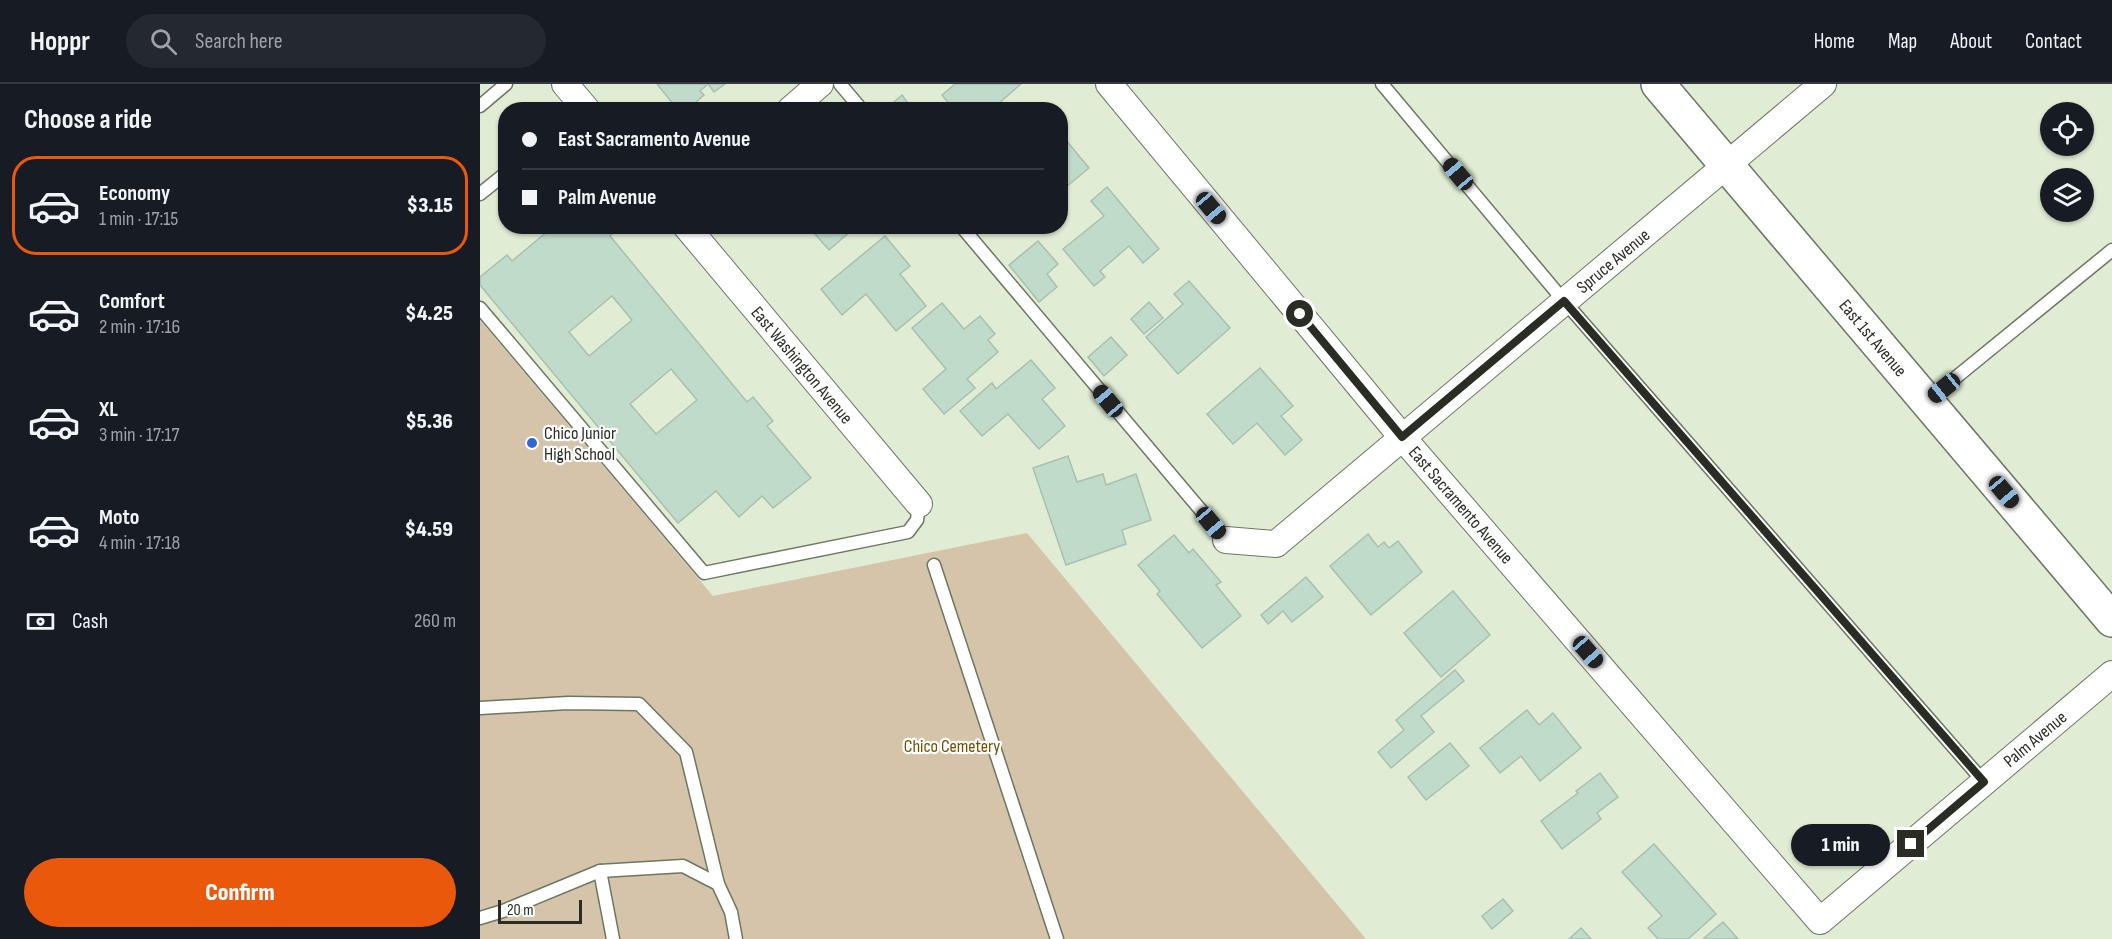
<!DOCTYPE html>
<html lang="en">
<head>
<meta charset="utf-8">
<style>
  :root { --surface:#171b24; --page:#242831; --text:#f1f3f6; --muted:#9ea1a6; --line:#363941; --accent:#ea580c }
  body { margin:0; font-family:"Sofia Sans Condensed",sans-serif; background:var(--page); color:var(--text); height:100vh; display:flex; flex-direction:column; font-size:22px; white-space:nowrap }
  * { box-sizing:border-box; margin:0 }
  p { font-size:20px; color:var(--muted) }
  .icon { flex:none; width:33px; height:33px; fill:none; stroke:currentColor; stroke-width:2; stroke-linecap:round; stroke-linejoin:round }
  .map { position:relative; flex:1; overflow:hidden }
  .details { display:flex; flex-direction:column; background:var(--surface); width:480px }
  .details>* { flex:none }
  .guide { position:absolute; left:18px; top:18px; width:570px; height:132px; border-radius:24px; box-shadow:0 2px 4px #0004; display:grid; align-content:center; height:132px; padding:0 24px; background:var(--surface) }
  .buttons { position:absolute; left:1560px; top:18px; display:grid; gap:12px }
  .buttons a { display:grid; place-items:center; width:54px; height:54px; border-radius:50%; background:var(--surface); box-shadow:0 2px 4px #0004; font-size:30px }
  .scale { position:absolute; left:18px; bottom:15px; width:84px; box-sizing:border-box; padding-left:6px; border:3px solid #292d24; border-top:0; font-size:16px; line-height:21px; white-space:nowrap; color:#292d24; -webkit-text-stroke:4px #fff; paint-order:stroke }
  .end { position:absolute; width:27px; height:27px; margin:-14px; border:8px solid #292d24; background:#fff; box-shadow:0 0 0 3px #fff }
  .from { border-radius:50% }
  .bubble { position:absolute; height:42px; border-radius:21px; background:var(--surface); box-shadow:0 2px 4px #0004; font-size:20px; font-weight:800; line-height:42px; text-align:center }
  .car { position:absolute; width:18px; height:36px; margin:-18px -9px; border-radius:8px; box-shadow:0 0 4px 2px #0007; background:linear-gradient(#222 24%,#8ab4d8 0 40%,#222 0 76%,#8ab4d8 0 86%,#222 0) }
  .guide b { display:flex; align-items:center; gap:21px; height:57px; font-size:22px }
  .guide b+b { border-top:2px solid var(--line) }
  .guide i { width:15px; height:15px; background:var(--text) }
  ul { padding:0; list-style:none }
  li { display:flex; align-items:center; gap:18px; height:99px; margin:0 12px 9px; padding:0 12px; border:3px solid transparent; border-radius:24px }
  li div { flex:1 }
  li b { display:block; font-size:22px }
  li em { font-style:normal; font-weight:800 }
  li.active { border-color:var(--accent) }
  li>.icon { width:54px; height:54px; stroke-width:1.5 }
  h2 { padding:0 24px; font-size:27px; line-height:72px }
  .pay { display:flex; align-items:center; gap:15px; height:66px; padding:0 24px; font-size:22px }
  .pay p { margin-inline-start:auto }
  .button { display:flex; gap:12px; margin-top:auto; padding:12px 24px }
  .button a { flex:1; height:69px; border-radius:36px; background:var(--accent); color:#fff; font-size:24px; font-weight:800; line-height:69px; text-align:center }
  header { display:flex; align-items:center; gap:36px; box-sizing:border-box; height:84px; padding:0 30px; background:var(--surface); border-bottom:2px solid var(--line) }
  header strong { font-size:28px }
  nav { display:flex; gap:33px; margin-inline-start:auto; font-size:21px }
  .search { width:420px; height:54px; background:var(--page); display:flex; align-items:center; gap:15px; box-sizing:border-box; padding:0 21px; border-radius:33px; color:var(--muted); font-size:22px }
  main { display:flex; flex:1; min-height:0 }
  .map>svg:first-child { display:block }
  .green { fill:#d6c4aa }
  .building { fill:#c1dbca; stroke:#a7c0af; stroke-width:1.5; fill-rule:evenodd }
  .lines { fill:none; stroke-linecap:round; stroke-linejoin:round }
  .lane-casing { stroke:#6c7761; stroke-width:15 }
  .street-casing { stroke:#6c7761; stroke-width:28 }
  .secondary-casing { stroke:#6c7761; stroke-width:36 }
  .lane { stroke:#fff; stroke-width:12 }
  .street { stroke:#fff; stroke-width:26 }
  .secondary { stroke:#fff; stroke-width:33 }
  .route { stroke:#292d24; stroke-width:8 }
  .poi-dot { fill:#2d68d6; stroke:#fff; stroke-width:2 }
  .labels { text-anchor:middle; stroke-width:4.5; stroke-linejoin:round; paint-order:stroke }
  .street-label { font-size:18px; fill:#292d24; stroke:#fff }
  .poi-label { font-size:18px; fill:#292d24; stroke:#fff; text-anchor:start }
  .park-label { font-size:18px; fill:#744f02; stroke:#fff }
</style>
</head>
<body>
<header>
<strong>Hoppr</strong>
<div class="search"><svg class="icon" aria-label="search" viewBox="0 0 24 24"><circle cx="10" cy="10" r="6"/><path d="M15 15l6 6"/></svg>Search here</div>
<nav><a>Home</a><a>Map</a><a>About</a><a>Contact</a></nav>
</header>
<main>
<section class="details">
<h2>Choose a ride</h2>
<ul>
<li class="active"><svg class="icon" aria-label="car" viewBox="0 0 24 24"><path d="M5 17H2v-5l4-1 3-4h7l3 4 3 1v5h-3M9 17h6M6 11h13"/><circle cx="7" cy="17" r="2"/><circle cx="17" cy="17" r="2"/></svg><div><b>Economy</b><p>1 min · 17:15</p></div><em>$3.15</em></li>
<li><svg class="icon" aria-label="car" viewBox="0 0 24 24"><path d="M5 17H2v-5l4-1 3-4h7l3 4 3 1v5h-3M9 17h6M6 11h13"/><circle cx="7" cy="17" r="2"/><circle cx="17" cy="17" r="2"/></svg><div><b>Comfort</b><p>2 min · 17:16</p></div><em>$4.25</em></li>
<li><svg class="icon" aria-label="car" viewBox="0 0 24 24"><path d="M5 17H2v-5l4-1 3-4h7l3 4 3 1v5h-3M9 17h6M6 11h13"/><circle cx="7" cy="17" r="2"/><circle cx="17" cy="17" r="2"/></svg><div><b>XL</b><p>3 min · 17:17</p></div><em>$5.36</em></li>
<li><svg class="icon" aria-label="car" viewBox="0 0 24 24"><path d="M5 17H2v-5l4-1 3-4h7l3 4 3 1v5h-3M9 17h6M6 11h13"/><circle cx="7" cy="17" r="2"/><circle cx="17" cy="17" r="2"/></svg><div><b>Moto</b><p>4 min · 17:18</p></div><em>$4.59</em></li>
</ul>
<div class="pay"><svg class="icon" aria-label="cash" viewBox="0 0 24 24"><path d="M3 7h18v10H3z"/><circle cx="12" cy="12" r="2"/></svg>Cash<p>260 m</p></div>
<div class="button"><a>Confirm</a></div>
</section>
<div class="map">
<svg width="1632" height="855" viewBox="0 0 1632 855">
  <rect width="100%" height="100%" fill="#e0edd4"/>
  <path class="green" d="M0,236L233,512L547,449L886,855H0Z"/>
  <g class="building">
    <path d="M177,0H245L234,8L228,0L220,7L224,11L207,26H198Z"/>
    <path d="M475,0H541L511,26H486L483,22L479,26H474L462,11Z"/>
    <path d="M422,11L433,26H405Z"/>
    <path d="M580,49L609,84L580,108Z"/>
    <path d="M627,103L679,165L663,179L649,162L620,187L625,193L614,202L583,165L624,132L611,117Z"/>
    <path d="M74,142H132L135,147L130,152L267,318L273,313L293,337L287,342L331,394L293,424L282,412L259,433L236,407L198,439L0,201V193L27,171L32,177ZM132,212L152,236L109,272L89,248ZM191,285L217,316L176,350L150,320Z"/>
    <path d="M328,142H369L372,146L349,166Z"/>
    <path d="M405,152L430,182L420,190L446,222L416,247L386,210L362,231L341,205Z"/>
    <path d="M558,157L578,180L567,190L577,203L559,218L529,181Z"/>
    <path d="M709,197L750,244L698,290L666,253L703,220L694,210Z"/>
    <path d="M669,218L683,234L664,250L651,235Z"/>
    <path d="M462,219L484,245L500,232L515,250L508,256L518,268L487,295L495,304L464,330L443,305L466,285L432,244Z"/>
    <path d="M631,253L647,271L624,292L608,273Z"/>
    <path d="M551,276L575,304L562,315L585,342L559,365L528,330L502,352L480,327L512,299L516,305Z"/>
    <path d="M780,284L813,322L801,332L822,356L805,371L777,339L753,360L727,330Z"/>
    <path d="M588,372L597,398L623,390L626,401L656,390L671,436L642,446L646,460L586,481L553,384Z"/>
    <path d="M888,450L898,463L904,458L909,464L918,457L942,488L891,531L850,482Z"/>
    <path d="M694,451L709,469L713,465L741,498L736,501L761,532L722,564L677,510L680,507L658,481Z"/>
    <path d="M826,493L843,513L812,538L803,527L788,540L781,531Z"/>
    <path d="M973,507L1010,551L961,593L924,549Z"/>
    <path d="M975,586L984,597L941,632L954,648L911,684L898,668L924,646L916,636Z"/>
    <path d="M1047,626L1059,641L1073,629L1101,664L1060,697L1041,672L1020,689L1000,664Z"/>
    <path d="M970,659L989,682L946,716L928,693Z"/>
    <path d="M1120,689L1138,713L1117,729L1121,735L1082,765L1061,737L1098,709L1096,707Z"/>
    <path d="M1174,760L1236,830L1208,855H1178L1168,844L1182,832L1142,788Z"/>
    <path d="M1023,815L1033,827L1012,845L1002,832Z"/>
    <path d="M1243,838L1258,855H1223Z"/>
    <path d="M1101,844L1111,855H1089Z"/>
  </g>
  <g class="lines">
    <defs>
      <g id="lane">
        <path d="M360,0L382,26"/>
        <path d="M902,0L1084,217L1504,698"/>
        <path d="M0,22L26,0"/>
        <path d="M0,110L26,89"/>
        <path d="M481,142L746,456"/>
        <path d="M0,224L224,489L428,448L437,436L439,420"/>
        <path d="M1447,317L1632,166"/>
        <path d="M454,481L577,855"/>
        <path d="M0,624L88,619L159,620L206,668L238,800"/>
        <path d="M120,787L133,855"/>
        <path d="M0,834L23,827L120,787L203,782L238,800L251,828L256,855"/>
      </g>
      <g id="street">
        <path d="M85,0L107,26"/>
        <path d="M629,0L922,353L1340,837L1632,590"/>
        <path d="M310,26L340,0"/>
        <path d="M206,142L439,420"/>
        <path d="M746,456L796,460L1343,0"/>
      </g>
      <path id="secondary" d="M1178,0L1632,536"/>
    </defs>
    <use href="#lane" class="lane-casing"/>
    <use href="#street" class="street-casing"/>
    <use href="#secondary" class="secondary-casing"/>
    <use href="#lane" class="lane"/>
    <use href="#street" class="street"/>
    <use href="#secondary" class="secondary"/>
  </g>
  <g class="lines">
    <path class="route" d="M820,230L922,353L1084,217L1504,698L1431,760"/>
  </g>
  <circle class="poi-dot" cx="52" cy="359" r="6"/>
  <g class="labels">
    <g class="street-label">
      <text transform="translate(1133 177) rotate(-40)" y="6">Spruce Avenue</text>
      <text transform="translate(1393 254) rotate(50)" y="6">East 1st Avenue</text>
      <text transform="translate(322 281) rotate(50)" y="6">East Washington Avenue</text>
      <text transform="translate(981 421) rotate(49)" y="6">East Sacramento Avenue</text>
      <text transform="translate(1555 655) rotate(-40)" y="6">Palm Avenue</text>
    </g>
    <g class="poi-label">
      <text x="64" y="355">Chico Junior<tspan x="64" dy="21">High School</tspan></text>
    </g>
    <g class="park-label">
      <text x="472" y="668">Chico Cemetery</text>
    </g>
  </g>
</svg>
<div class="buttons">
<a><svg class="icon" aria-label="locate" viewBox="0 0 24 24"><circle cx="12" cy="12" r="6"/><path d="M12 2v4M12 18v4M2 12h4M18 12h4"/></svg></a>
<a><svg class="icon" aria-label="layers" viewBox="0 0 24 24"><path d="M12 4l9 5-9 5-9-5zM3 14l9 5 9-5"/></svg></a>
</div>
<div class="scale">20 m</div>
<i class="end from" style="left:820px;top:230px"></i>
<i class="end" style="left:1431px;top:760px"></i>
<div class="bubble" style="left:1311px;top:740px;width:99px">1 min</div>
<i class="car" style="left:978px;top:90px;rotate:320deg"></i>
<i class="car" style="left:731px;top:124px;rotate:140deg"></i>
<i class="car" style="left:1464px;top:304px;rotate:231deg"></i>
<i class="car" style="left:628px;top:317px;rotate:320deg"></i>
<i class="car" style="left:1524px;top:408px;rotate:140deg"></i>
<i class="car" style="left:731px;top:439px;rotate:140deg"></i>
<i class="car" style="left:1108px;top:568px;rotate:139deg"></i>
<div class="guide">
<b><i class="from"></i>East Sacramento Avenue</b>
<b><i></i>Palm Avenue</b>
</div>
</div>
</main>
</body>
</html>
